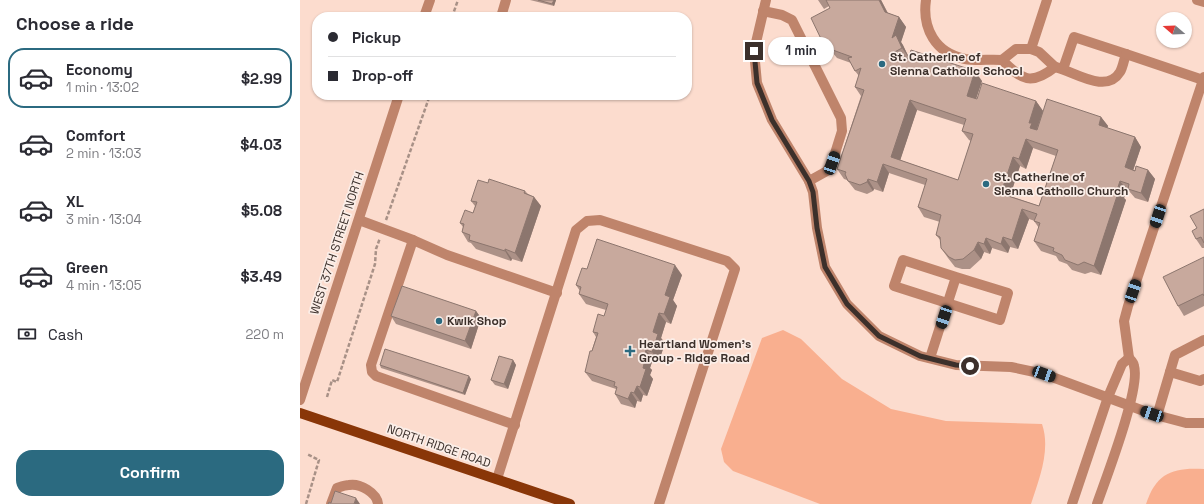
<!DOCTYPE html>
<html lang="en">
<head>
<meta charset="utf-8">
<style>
  :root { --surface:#fff; --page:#f2f2f3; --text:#2b2b33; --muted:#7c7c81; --line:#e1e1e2; --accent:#2b6a80 }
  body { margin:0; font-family:"Space Grotesk",sans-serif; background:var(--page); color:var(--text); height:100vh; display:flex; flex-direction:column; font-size:15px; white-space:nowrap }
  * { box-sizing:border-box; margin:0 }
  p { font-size:13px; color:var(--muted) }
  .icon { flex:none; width:22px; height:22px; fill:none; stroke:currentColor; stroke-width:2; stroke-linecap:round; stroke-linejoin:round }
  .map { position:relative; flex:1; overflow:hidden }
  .side { display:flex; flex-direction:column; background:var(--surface); width:300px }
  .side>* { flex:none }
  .banner { position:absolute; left:12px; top:12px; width:380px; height:88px; border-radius:16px; box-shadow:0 1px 3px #0004; display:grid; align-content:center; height:88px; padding:0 16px; background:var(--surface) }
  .needle { width:26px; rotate:289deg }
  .fabs { position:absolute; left:856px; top:12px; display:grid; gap:8px }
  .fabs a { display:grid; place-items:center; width:36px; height:36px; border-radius:50%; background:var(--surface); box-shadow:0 1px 3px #0004; font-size:20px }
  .end { position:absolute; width:18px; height:18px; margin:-9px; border:5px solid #3c302b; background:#fff; box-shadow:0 0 0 2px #fff }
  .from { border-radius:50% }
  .bubble { position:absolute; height:28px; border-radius:14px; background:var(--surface); box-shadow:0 1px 3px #0004; font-size:13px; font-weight:700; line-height:28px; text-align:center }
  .car { position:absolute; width:12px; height:24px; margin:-12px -6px; border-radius:5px; box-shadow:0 0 3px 1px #0007; background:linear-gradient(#222 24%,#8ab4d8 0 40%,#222 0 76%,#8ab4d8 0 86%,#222 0) }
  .banner b { display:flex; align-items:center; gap:14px; height:38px; font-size:15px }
  .banner b+b { border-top:1px solid var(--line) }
  .banner i { width:10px; height:10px; background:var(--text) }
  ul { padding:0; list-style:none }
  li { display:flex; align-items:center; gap:12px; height:60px; margin:0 8px 6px; padding:0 8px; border:2px solid transparent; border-radius:16px }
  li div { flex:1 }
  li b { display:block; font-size:15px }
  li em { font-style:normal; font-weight:700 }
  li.active { border-color:var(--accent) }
  li>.icon { width:36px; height:36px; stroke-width:1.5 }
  h2 { padding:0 16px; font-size:18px; line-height:48px }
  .pay { display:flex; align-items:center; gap:10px; height:44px; padding:0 16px; font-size:15px }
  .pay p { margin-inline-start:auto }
  .cta { display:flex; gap:8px; margin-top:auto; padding:8px 16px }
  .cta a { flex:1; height:46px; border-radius:16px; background:var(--accent); color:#fff; font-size:16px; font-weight:700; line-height:46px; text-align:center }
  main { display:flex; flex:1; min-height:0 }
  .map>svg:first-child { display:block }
  .water { fill:#f9af8f }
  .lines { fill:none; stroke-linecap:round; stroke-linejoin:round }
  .path { stroke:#a89187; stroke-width:2.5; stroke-dasharray:4 2; stroke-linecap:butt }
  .minor { stroke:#bf846b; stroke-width:10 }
  .major { stroke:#893608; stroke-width:10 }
  .wall { fill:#ac9187; fill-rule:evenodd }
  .shaded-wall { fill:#8c766e }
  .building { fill:#c8a99d; stroke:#8c766e; fill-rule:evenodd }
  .route { stroke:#3c302b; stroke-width:5 }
  .poi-dot { fill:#2b6a80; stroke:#fbeee8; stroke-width:1.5 }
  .labels { text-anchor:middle; stroke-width:3.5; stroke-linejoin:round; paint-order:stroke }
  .poi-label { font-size:12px; font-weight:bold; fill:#3c302b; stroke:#fbeee8; text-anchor:start }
  .street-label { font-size:12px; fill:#3c302b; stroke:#fbeee8 }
</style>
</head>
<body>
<main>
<section class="side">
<h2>Choose a ride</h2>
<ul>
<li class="active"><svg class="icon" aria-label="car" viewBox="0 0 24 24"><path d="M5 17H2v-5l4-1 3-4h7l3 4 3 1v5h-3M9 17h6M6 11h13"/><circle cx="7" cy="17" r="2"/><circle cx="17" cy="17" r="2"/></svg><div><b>Economy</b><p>1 min · 13:02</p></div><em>$2.99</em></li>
<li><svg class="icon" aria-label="car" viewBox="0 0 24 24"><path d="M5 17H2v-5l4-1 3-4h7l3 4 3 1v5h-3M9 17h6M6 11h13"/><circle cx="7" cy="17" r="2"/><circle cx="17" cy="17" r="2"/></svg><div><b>Comfort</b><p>2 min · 13:03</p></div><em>$4.03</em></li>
<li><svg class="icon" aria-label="car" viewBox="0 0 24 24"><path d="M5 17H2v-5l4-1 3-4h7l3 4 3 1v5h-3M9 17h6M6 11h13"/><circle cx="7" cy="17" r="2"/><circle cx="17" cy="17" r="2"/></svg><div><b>XL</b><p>3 min · 13:04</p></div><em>$5.08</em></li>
<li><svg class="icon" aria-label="car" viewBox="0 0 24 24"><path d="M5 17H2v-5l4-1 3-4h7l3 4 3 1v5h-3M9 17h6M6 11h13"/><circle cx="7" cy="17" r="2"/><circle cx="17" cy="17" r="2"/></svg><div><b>Green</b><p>4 min · 13:05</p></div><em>$3.49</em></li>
</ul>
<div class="pay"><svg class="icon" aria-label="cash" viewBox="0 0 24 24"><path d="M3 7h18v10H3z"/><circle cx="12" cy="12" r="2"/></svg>Cash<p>220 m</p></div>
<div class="cta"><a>Confirm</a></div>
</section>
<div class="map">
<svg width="904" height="504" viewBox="0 0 904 504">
  <rect width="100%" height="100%" fill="#fcdcce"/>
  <g class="water">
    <path d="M483,330L501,339L542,379L591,409L646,421L742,424C751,450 739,479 731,504H520L433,471L424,462L421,449L462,338Z"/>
    <path d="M904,469V504H846C856,473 873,467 904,469Z"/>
  </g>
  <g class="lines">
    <g class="path">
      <path d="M152,17L158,0"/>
      <path d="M86,220L130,95"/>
      <path d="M27,397L32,380L37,382L75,264L76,249L80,238"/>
      <path d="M6,504L19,460L7,454"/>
    </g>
    <g class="minor">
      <path d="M466,0L454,51L457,83L472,120L509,181L513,192L517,228L525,267L547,304L579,336L620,356L656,365L711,367L744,374L852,414L886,423H904"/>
      <path d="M626,0C622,28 635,53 665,59C677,61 690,59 702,60C722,80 731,86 755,67C774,71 806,95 820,72C823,67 824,59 826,54L774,37L763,69"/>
      <path d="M747,0L731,49L739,52L755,67"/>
      <path d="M897,0L904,2"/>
      <path d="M463,11L482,15L492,20L541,118L542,131L532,163L527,171L509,181"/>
      <path d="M124,17L130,0"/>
      <path d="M201,17L206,0"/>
      <path d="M826,54L903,80"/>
      <path d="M702,60L716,49H731"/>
      <path d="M59,220L113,240L147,255L257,293"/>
      <path d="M113,240L71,365L72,372L76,376L215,425"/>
      <path d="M630,358L656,277L708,293L700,320L594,286L603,260L656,277"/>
      <path d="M829,358L824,321L828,306L904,77"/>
      <path d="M870,372L900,381L904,379"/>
      <path d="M0,400L99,95"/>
      <path d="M857,416L875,355L904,340"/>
      <path d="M197,479L276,230L287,221L300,220L427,261L435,269L359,504"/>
      <path d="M31,504L37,488C40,487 45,485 49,485C60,483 77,493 78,504"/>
      <path d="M772,504L808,397L822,364L829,358C831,360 834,363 834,366C841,388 806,478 797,504"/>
    </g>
    <path class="major" d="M0,413L270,504"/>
  </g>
  <g class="wall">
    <path d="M230,0H256L254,6Z"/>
    <path d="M518,0H581L588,13L599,17L606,27L601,42L609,57L682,81L676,99L736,101L743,111L801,117L808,126L807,128L835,137L841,147L833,170H848L855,179L848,202L835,198L829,191L827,190L824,198L826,200L801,275L791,272L785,274L772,270L767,264L759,261L756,256L741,251L734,241L739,228L734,221H735L729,219L718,249L710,247L708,253L692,248L690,254L684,252L681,259L670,269H662L655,267L648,258L641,248V241L636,235L640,222L624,217L618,207L625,185L589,173L583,192L574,189L573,191L567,194L555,190L547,180L544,179L537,169L561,96L555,87L559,76L555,71L551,63L537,58L532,52L530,53L523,43L530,8L529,6L524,9ZM617,110L664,125L662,131L669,140L671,141L658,180L600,160ZM733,148L756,156L739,206L710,196L720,166L726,169Z"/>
    <path d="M188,183L225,191L228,194L234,197L241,206L222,262L212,259L211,261L176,249L171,243L168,242L162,232L163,227L160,223L173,213L175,206L171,201Z"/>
    <path d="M904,209V248H902L896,239Z"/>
    <path d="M904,257V306L884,316L878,306Z"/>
    <path d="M287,269L382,275L373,300L377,306L371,324L366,322L361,338L365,343L359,361L353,359L350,368L352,370L350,375L353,379L347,396L343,395L341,402L337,401L335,408L321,404L315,394L316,390V389L292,381L285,372L296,337L293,332L304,316L306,310L286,304L279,294L280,291L276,285Z"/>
    <path d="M176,311L181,318L171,349L96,324L91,316Z"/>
    <path d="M213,360L216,365L208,389L195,385L191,380Z"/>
    <path d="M80,365L171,379L165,395L81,368Z"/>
  </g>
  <g class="shaded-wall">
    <path d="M254,0H256L254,6L252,4Z"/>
    <path d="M579,0H581L592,22L585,12Z"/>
    <path d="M599,17L606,27L601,42L603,45L609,58L602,48L592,38Z"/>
    <path d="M675,71L682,81L674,105L667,96Z"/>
    <path d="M610,100L617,110L598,167L591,157Z"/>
    <path d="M736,101L743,111L736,131L730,128L729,123Z"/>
    <path d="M801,117L808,126L805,135L799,125Z"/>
    <path d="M835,137L841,147L831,177L825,167Z"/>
    <path d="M726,139L733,148L726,169L719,159Z"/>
    <path d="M713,157L720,166L710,196H708L703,187Z"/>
    <path d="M583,164L589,173L583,192L577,182Z"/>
    <path d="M848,170L855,179L848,202L841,193Z"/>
    <path d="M568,179L574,189L573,191L567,182Z"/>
    <path d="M820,181L827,190L824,198L826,200L801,275L794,266Z"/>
    <path d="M234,197L241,206L222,262L215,253Z"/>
    <path d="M722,209L729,219L718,249L712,240Z"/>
    <path d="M703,237L710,247L708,253L701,244Z"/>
    <path d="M686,238L692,248L690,254L684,244Z"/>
    <path d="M678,242L684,252L681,259L674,250Z"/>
    <path d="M205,249L212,259L211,261L205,251Z"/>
    <path d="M375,265L382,275L373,300L377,306L371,324L364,314L365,295Z"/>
    <path d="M176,311L181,318L171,349L165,341Z"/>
    <path d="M359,313L366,322L361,338L365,343L359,361L352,352L353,332Z"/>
    <path d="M346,350L353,359L350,368L352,370L350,375L353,379L347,396L340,387L343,360Z"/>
    <path d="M213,360L216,365L208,389L204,384Z"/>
    <path d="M169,376L171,379L165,395L163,393Z"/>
    <path d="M337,386L343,395L341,402L334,393Z"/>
    <path d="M331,392L337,401L335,408L328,399Z"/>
    <path d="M56,498L60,504H54Z"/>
  </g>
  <g class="building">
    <path d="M238,0H254L252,4Z"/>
    <path d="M526,0H579L585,12L599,17L592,38L596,35L602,48L591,54L608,59L611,50L675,71L667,96L677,99L682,83L736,101L729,123H732L730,128L737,130L747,99L801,117L799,125L835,137L825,167L835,171L836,166L848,170L841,193L828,189L829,184L820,181L817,190H819L794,266L784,262L778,265L765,260L762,255L753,251L754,248L734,241L740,223L734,221L737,214L722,209L712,240L703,237L701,244L686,238L684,244L678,242L674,250L663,259L655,260L649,257L641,248L640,237L636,235L641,215L618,207L627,179L583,164L577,182L568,179L567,182L560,185L548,181L545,174L546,172L537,169L564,90L555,87L561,68L555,71L548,58L552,57L530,49L527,42L523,43L511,18L530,8ZM610,100L666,119L662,131L673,134L658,180L591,157ZM726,139L758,150L739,206L708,196L703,187L713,157L719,159Z"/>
    <path d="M189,179L225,191L224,193L234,197L215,253L205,249V251L169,240L170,235L162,232L164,224L160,223L165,210L173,213L177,202L171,201L178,180L188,183Z"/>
    <path d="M904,209V243L901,237L896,239L892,231L897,228L890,216Z"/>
    <path d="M297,239L375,265L365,295L370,297L364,314L359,313L353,332L358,334L352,352L346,350L343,360H345L343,368L346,369L340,387L337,386L334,393L331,392L328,399L315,394L317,387L314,386L315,382L285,372L290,351H292L298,333L293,332L298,314L304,316L308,304L279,294L281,287L276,285L282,268L287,269Z"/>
    <path d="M904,257V296L903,294L878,306L863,277Z"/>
    <path d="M102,286L176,311L165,341L91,316Z"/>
    <path d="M85,349L169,376L163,393L80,365Z"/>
    <path d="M199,356L213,360L204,384L191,380Z"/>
    <path d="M35,491L56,498L54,504H28L29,502L31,503Z"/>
  </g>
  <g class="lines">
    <path class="route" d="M454,51L457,83L472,120L509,181L513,192L517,228L525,267L547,304L579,336L620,356L656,365L670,366"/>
  </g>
  <g class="poi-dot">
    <circle cx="582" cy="64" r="4"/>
    <circle cx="686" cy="184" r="4"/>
    <circle cx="139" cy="321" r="4"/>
    <path d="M328 345h4v4h4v4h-4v4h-4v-4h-4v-4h4z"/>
  </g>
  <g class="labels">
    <g class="poi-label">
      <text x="590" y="61">St. Catherine of<tspan x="590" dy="14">Sienna Catholic School</tspan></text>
      <text x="694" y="181">St. Catherine of<tspan x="694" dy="14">Sienna Catholic Church</tspan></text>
      <text x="147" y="325">Kwik Shop</text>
      <text x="339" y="348">Heartland Women's<tspan x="339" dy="14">Group - Ridge Road</tspan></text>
    </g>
    <g class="street-label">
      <text transform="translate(37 243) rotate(-72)" y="4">WEST 37TH STREET NORTH</text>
      <text transform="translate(139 446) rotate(19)" y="4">NORTH RIDGE ROAD</text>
    </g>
  </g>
</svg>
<div class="fabs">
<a><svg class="needle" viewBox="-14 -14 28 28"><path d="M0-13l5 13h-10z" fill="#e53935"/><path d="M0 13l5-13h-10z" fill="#7c7c81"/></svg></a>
</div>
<i class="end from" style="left:670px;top:366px"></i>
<i class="end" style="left:454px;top:51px"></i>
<div class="bubble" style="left:468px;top:37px;width:66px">1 min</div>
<i class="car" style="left:532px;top:163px;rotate:19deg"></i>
<i class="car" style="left:858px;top:216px;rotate:198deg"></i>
<i class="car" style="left:833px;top:291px;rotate:19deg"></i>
<i class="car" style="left:644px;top:317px;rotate:198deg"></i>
<i class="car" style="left:744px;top:374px;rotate:110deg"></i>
<i class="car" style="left:852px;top:414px;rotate:289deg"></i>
<div class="banner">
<b><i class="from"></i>Pickup</b>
<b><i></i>Drop-off</b>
</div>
</div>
</main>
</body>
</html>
